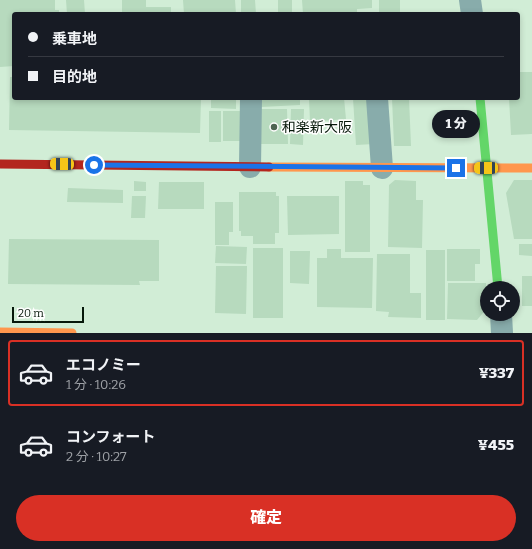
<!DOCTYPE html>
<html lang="ja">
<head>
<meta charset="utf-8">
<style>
  :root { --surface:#171b24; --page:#242831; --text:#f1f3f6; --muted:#9ea1a6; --line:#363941; --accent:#d93025 }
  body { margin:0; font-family:Bitter,"Noto Sans JP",serif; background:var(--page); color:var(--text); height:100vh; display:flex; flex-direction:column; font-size:15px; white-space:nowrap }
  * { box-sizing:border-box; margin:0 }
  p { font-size:13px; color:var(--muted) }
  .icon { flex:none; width:22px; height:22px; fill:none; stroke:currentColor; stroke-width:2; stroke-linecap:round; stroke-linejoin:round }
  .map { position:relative; height:333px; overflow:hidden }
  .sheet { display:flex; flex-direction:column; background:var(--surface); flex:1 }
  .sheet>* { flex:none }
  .guide { position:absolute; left:12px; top:12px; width:508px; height:88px; border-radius:4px; box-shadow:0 2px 6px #0003; display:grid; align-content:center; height:88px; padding:0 16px; background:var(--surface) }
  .buttons { position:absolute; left:480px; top:281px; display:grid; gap:8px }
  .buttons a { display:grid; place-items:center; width:40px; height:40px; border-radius:50%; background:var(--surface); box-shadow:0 2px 6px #0003; font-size:20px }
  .scale { position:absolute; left:12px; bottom:10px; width:72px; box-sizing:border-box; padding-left:4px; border:2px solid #06180a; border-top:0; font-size:11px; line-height:14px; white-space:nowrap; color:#06180a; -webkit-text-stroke:3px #fff; paint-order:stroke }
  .end { position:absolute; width:18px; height:18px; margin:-9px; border:5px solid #1a73e8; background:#fff; box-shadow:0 0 0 2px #fff }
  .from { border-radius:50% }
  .bubble { position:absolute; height:28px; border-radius:14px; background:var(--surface); box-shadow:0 2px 6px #0003; font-size:13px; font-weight:800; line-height:28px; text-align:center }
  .car { position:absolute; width:12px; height:24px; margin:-12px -6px; border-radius:5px; box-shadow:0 0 3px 1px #0007; background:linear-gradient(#f5c518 24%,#345 0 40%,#f5c518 0 76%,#345 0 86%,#f5c518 0) }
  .guide b { display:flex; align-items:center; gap:14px; height:38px; font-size:15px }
  .guide b+b { border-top:1px solid var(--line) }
  .guide i { width:10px; height:10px; background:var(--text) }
  ul { padding:7px 0 0; list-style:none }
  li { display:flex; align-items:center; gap:12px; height:66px; margin:0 8px 6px; padding:0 8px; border:2px solid transparent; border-radius:4px }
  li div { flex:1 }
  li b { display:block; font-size:15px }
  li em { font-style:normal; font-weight:800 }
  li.current { border-color:var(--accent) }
  li>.icon { width:36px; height:36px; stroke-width:1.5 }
  .button { display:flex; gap:8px; margin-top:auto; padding:8px 16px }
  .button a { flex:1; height:46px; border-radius:24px; background:var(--accent); color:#fff; font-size:16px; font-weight:800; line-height:46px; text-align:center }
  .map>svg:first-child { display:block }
  .building { fill:#b7dabe }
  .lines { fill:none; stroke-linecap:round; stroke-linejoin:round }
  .street { stroke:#88acab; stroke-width:22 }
  .fast { stroke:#63d668; stroke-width:9 }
  .slow { stroke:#ff974d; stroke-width:9 }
  .jam { stroke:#b3261e; stroke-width:9 }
  .route { stroke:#1a73e8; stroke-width:5 }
  .poi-dot { fill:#4d6351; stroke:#fff; stroke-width:1.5 }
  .labels { text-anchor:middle; stroke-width:3; stroke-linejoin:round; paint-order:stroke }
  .poi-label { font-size:14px; fill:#06180a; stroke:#fff; text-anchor:start }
</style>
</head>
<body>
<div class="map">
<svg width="532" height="333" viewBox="0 0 532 333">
  <rect width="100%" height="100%" fill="#d1edd6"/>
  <g class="building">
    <path d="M0,0H55V10H59V14H14V66L0,67Z"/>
    <path d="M66,0H84L85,14H67Z"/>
    <path d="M122,0H146V7H171V14H104V12H122Z"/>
    <path d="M183,0H235L236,14H184Z"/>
    <path d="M241,0H255L256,14H241Z"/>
    <rect x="278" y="0" width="14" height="14"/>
    <path d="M302,0H372V8L357,9V14H303Z"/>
    <rect x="379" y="0" width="21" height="14"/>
    <path d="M518,72H532V134L511,135L509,98H518Z"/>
    <path d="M10,77H14V98H201L200,133L9,130Z"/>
    <path d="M211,98H236V109L211,108Z"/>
    <path d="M272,98H300V105L261,107V100L272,99Z"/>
    <path d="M309,98H344L346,119L310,122Z"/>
    <path d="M353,98H371L374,144L356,145Z"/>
    <path d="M392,98H409L411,146H394Z"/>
    <path d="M259,109H287L288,144H260Z"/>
    <path d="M291,109H304L303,145L290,144Z"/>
    <rect x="209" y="111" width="12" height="31"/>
    <rect x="223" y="111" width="18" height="30"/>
    <path d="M395,180L416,181V200H423L422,248L388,247L389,185Z"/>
    <path d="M514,180H532V239H514L506,193Z"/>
    <path d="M134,181L146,182V191H134Z"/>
    <path d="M345,181H363V185H370V252H345Z"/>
    <path d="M159,182H204V209H158Z"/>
    <path d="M68,188L123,190V203L67,202Z"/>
    <path d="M239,192H276V196H279V233H275V244H253V236H241V231H239Z"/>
    <path d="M132,196H146L145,218H131Z"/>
    <path d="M287,196H339V234L288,235Z"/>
    <path d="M215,202H233V232H229V245H215Z"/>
    <path d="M9,239L159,240V281H139L140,285L8,284Z"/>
    <path d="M519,244H532V256L519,255Z"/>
    <path d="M216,246L247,247L246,264L215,263Z"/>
    <rect x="253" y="248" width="30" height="70"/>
    <path d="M327,249H341V258H373L372,308L317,307V258H327Z"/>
    <path d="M447,249H480V264H475V281H447Z"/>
    <rect x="426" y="250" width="19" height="70"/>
    <path d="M290,251H310L309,284L290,283Z"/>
    <path d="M377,254H410V293H421V318L388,317L389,312L376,311Z"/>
    <path d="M216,266H247L246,314L215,313Z"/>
    <rect x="522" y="276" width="10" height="30"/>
    <path d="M448,283H486L487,308L477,320L447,319Z"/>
  </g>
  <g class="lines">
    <g class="street">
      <path d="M470,0L472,14"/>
      <path d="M377,98L382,168"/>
      <path d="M250,167L251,98"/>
      <path d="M501,314L502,333"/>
    </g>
    <path class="fast" d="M480,98L498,288"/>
    <g class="slow">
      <path d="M269,167L532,168"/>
      <path d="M0,332L72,333"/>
    </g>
    <path class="jam" d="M0,164L269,167"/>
  </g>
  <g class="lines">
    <path class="route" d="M94,165L456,168"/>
  </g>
  <circle class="poi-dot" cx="274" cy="127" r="4"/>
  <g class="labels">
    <g class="poi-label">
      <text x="282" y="132">和楽新大阪</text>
    </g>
  </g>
</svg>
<div class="buttons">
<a><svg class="icon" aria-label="locate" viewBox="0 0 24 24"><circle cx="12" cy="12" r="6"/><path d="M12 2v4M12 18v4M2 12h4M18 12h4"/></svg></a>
</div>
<div class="scale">20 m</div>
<i class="end from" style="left:94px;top:165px"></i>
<i class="end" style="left:456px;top:168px"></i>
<div class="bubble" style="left:432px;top:110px;width:48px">1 分</div>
<i class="car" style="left:62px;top:164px;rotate:271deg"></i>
<i class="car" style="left:486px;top:168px;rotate:270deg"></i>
<div class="guide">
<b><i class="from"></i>乗車地</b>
<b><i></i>目的地</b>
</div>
</div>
<section class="sheet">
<ul>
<li class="current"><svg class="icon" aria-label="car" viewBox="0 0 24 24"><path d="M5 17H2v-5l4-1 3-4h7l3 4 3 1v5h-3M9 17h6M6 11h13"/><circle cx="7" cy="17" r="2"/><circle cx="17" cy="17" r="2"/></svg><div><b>エコノミー</b><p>1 分 · 10:26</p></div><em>¥337</em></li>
<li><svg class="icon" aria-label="car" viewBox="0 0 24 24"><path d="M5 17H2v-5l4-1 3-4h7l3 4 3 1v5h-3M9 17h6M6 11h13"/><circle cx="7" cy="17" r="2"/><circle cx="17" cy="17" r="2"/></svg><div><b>コンフォート</b><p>2 分 · 10:27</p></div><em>¥455</em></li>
</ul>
<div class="button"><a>確定</a></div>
</section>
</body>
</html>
